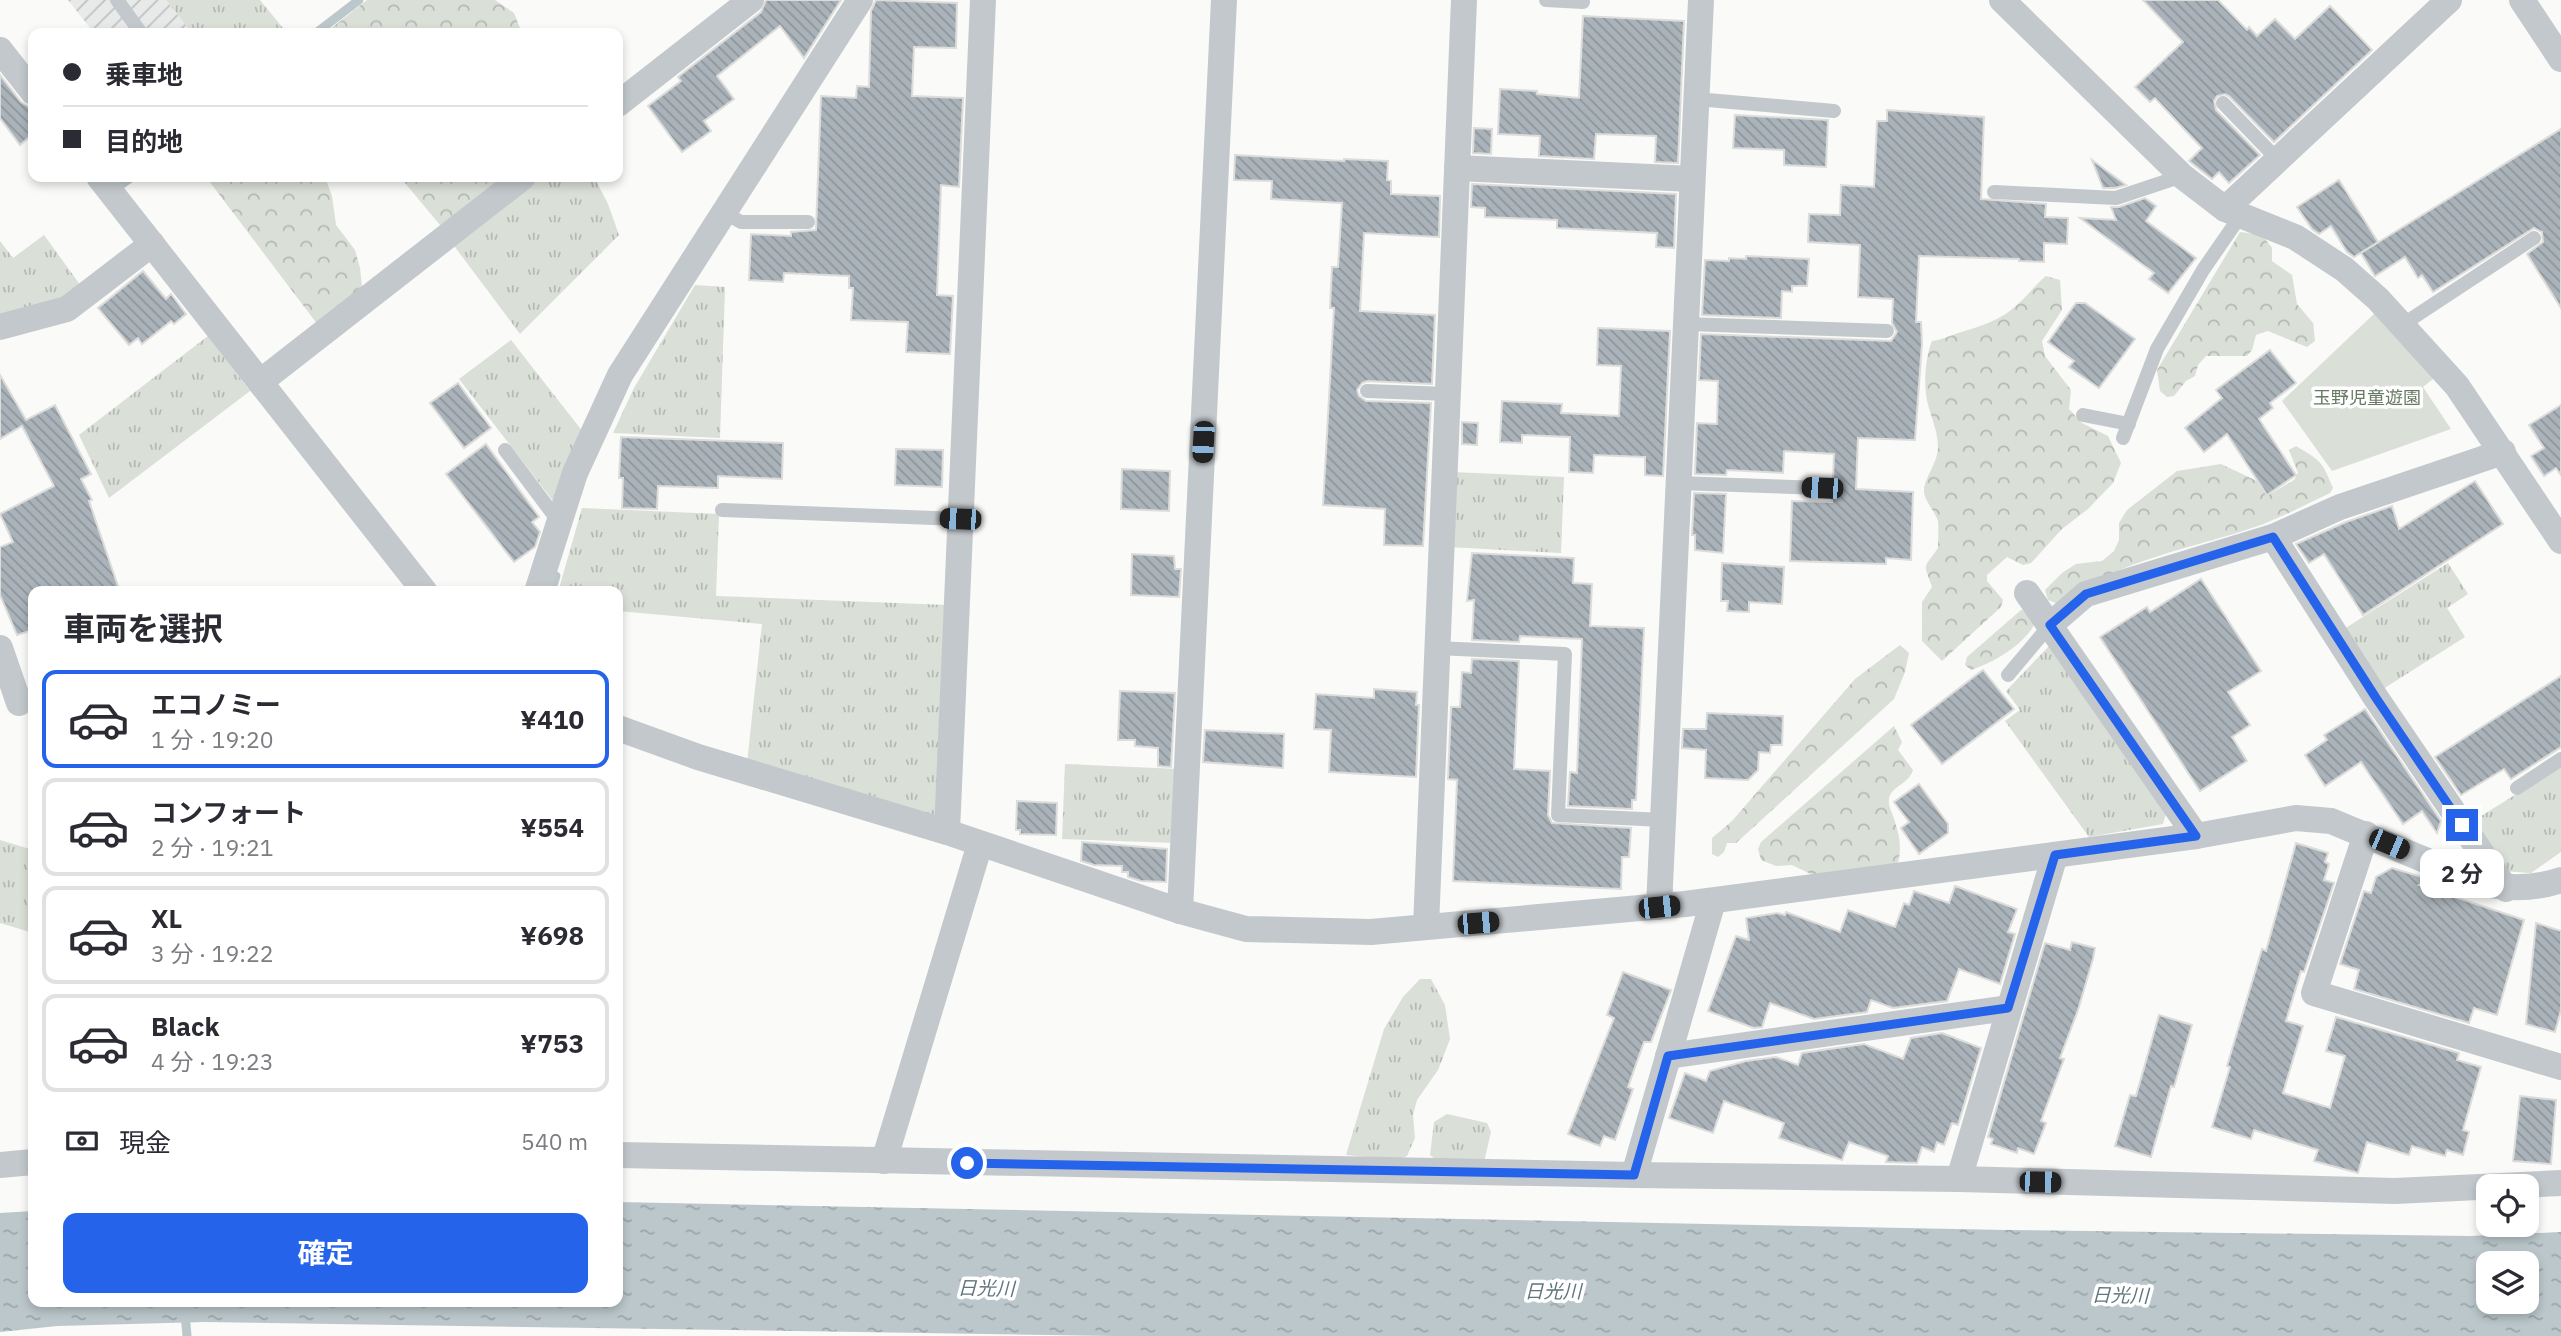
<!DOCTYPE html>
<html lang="ja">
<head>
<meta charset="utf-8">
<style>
  :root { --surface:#fff; --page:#f2f2f3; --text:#2b2b33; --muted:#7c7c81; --line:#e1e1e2; --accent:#2563eb }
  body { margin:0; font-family:"IBM Plex Sans","Noto Sans JP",sans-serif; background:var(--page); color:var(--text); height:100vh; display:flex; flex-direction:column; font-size:26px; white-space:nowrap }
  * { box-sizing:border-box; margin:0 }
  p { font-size:23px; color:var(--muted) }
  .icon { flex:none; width:38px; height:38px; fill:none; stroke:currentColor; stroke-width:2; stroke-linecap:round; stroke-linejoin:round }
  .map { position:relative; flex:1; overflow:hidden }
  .drawer { position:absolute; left:28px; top:586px; width:595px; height:721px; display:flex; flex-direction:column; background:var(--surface); border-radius:14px; box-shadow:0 4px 10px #0003 }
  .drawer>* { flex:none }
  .top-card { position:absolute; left:28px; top:28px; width:595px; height:154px; border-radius:14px; box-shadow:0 4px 10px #0003; display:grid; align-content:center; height:154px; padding:0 35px; background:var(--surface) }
  .tools { position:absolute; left:2476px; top:1174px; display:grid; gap:14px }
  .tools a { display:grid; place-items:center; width:63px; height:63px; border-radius:14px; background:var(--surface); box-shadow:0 4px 10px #0003; font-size:35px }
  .end { position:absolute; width:32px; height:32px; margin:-16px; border:9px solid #2563eb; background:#fff; box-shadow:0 0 0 4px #fff }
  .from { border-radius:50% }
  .bubble { position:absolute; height:49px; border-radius:14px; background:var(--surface); box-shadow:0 4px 10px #0003; font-size:23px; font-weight:700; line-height:49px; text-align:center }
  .car { position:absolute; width:21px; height:42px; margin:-21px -10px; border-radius:9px; box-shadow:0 0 5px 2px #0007; background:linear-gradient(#222 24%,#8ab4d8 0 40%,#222 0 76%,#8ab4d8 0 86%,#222 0) }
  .top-card b { display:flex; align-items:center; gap:24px; height:66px; font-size:26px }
  .top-card b+b { border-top:2px solid var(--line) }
  .top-card i { width:18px; height:18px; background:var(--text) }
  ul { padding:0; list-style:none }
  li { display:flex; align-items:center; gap:21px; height:98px; margin:0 14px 10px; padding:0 21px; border:4px solid var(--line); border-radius:14px }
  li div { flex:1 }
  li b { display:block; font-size:26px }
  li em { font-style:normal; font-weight:700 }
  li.active { border-color:var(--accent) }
  li>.icon { width:63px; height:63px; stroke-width:1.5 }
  h2 { padding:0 35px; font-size:32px; line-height:84px }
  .pay { display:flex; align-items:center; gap:18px; height:77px; padding:0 35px; font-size:26px }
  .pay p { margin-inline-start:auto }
  .button { display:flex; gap:14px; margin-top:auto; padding:14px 35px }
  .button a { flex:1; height:80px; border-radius:14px; background:var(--accent); color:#fff; font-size:28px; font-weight:700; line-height:80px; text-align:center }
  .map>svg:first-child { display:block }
  .industrial { fill:url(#industrial-furrows) }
  .grass { fill:url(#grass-tufts) }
  .forest { fill:url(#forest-crowns) }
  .green { fill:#dadfd7 }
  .water { fill:url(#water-ripples); fill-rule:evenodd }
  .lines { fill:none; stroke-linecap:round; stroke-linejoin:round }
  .stream { stroke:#bbc7cb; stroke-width:9 }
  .building { fill:url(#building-back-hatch); stroke:#dcdcda; stroke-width:2 }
  .lane { stroke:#c3c8cc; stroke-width:14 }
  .street { stroke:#c3c8cc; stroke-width:26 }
  .route { stroke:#2563eb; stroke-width:9 }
  .labels { text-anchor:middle; stroke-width:7; stroke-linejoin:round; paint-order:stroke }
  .park-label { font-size:18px; fill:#687a64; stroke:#fff }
  .water-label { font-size:19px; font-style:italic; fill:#60757c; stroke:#fff }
</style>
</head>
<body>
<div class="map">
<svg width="2561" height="1336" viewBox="0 0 2561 1336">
  <defs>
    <pattern id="industrial-furrows" width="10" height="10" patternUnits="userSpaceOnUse" patternTransform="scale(1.75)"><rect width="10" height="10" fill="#e8e9e9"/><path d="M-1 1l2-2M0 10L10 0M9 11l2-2" fill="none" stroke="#c0c1c2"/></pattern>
    <pattern id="grass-tufts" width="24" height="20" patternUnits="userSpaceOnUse" patternTransform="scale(1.75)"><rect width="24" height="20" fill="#dadfd7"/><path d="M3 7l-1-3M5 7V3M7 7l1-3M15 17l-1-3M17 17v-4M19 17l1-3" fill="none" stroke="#b4b9b4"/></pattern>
    <pattern id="forest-crowns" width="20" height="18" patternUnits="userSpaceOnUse" patternTransform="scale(1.75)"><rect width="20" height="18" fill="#dadfd7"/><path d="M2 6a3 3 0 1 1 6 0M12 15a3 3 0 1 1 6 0" fill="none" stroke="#b4b9b4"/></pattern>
    <pattern id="water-ripples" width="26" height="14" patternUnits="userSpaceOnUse" patternTransform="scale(1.75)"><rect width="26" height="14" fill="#bbc7cb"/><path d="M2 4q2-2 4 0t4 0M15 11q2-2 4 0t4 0" fill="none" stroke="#9ca6aa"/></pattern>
    <pattern id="building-back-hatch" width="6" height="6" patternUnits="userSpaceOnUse" patternTransform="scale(1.75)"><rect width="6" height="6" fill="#aab3b9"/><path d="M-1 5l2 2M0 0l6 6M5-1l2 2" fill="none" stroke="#8e969c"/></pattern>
  </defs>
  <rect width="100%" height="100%" fill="#fafaf8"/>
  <path class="industrial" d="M68,0H166L192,33H94Z"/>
  <g class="grass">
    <path d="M166,0H260L287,33H192Z"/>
    <path d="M538,177H594L608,204L619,235L520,334L452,243Z"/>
    <path d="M44,235L81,286L64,298L0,315V241L13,258Z"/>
    <path d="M695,285L725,287L720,438L613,433L634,388Z"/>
    <path d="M208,336L250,391L109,498L79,435Z"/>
    <path d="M511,340L583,432L557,506L459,379Z"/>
    <path d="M1452,472L1564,477L1561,553L1449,547Z"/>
    <path d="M582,508L719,514L716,596L947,605L939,816L929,820L747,763L762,624L618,611V592H558Z"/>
    <path d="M2448,563L2468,594L2447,608L2465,637L2383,689L2344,629Z"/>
    <path d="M2052,643L2167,810L2163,824L2089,837L2005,721L2020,710L2006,691Z"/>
    <path d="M1065,764L1178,769L1176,843L1062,839Z"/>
    <path d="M2561,766V852L2531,873L2501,871L2470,823Z"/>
    <path d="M0,840L33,850V933L0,923Z"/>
    <path d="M1420,979H1431L1445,1005L1450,1039L1438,1070L1417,1100L1413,1115L1415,1138L1407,1156L1397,1160L1346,1155L1384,1029L1403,997Z"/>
    <path d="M1447,1114L1487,1123L1491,1132L1484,1162L1438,1161L1430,1155L1434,1122Z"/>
  </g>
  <g class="forest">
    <path d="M367,0H495L514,13L522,33H325Z"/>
    <path d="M206,177H325L332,196L336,225L355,250L360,268L363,295L321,329Z"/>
    <path d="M400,177H512L445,231Z"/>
    <path d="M2240,232L2262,235L2272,248V261L2292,275L2297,304L2313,323L2315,341L2307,347L2268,331L2256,335L2252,350L2247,356H2206L2198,365L2195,376L2186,381L2174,396L2167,397L2160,391L2157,370Z"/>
    <path d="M2046,276L2060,280L2062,310L2042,341L2045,356L2071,390L2069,409L2082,423L2108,436L2121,463L2113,483L2088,509L2062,529L2031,563L2023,565L2007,557L1987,575V581L2003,600L2001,607L1942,661L1922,641V602L1932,587C1923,561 1923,570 1938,548C1938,539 1939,529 1938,521C1935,511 1925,502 1924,492C1923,480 1938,463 1938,447C1938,428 1928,412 1926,394C1924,379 1926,355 1932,341C1942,340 1949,336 1958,333C1981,326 2000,321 2018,304C2028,295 2035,285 2046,276Z"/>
    <path d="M2296,446C2321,461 2322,461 2333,488L2330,493C2307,504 2284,516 2261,525C2193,549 2118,558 2061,605L2048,600L2045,590L2062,573L2076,564L2102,561L2114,551L2119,540V523L2127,510L2177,471L2221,464L2257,481L2267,496L2294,480L2298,473L2289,450Z"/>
    <path d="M2028,609L2035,623C2024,645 1994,662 1971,670L1965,665L1967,657L2021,610Z"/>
    <path d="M1900,645L1909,653L1905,672L1894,699L1736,843H1727L1724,852L1718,857L1712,854V838L1732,821L1855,679Z"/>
    <path d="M1894,726L1902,742L1898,750L1913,770C1909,784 1890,787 1889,799C1888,805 1891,810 1893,816C1899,833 1903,848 1897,866L1817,877L1792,865L1776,866L1761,860L1758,849L1761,842Z"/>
  </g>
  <path class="green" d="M2377,311L2438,375L2423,387L2451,429L2332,471L2282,401Z"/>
  <path class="water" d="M618,1202L2006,1230L2470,1236L2561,1232V1336H1114L204,1322L57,1326L0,1332V1213L33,1211V1302H618ZM2488,1264H2527V1302H2488Z"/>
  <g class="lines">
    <g class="stream">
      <path d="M316,33L359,0"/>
      <path d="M119,186L132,177"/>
      <path d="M551,592L556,576"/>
      <path d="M184,1302L187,1336"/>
    </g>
  </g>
  <g class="building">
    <path d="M766,0H841L804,58L780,26L717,76L734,99L704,121L711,131L682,152L648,106L681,81L678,77L761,12Z"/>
    <path d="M876,0L957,3L956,48L914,47L912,96L963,98L959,187L941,185L937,295L953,296L950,354L906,352L908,322L851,320L853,288H849V276L784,273L783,282L749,280L751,234L791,236V232L816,230L821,96L856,98L857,86L869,87L871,11Z"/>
    <path d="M2143,0H2218L2247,30L2249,27L2257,36L2275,19L2295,39L2330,6L2372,50L2274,142L2229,96L2225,94L2217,96L2214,101L2216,110L2260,155L2229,183L2219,172L2212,179L2189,161L2202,148L2155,98L2150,102L2135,87L2183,42Z"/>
    <path d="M1583,16L1684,21L1678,163L1655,162L1656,136L1596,134L1594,159L1539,156L1540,136L1498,134L1500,89L1537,91V94L1579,98Z"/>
    <path d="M0,75L21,102L33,109V134L20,145L0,118Z"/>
    <path d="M1887,110L1984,117L1981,199L2046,204L2045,217L2068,218L2067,244L2044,243V262L2019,261V259L1919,256L1916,322H1921L1922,343L1915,440L1858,438L1856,489L1913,492L1911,560L1886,558V564L1790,561L1792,501L1832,502L1834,454L1784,451L1783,473L1727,470L1726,475L1695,474L1697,423L1717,424L1718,381L1699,380L1701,334L1891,341L1897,332L1892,323L1893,299L1858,297L1860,245L1808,242L1809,214L1840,215L1841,185L1874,187L1877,121H1887Z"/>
    <path d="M1735,115L1828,120L1826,167L1784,165V150L1733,148Z"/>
    <path d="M1474,128L1492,129L1491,154L1473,153Z"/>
    <path d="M2561,129V308L2527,254L2543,242L2542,232L2534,228L2433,292L2422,275L2418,278L2405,257L2375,276L2361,253Z"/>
    <path d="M1235,155L1344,161V159L1388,161L1387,180L1391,181V194L1440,196L1439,237L1364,233L1360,311L1435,315L1432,384L1367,381L1362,383L1357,390L1359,396L1366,401L1431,403L1423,546L1384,545L1385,509L1323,505L1334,308H1330L1332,267H1338L1342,203L1271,199L1272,181L1234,180Z"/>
    <path d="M2092,160L2126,185L2115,188H2103Z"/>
    <path d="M2339,180L2378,242L2354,257L2347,252L2331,226L2319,234L2312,229L2297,207Z"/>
    <path d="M1472,184L1676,194L1674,248L1656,247L1657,233L1557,228V220L1485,217V208L1471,207Z"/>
    <path d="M2145,198L2156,206L2146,221L2196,258L2168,293L2149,279L2154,273L2080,218L2116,220L2111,207H2119Z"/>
    <path d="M1746,256L1809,259L1807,286H1792V292L1782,291L1781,318L1702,315L1705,260L1729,261V258L1746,259Z"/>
    <path d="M143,271L166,299L171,294L186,314L174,324L171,321L142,344L138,338L129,345L98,308Z"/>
    <path d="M2076,303H2085L2135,339L2099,388L2069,367L2074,361L2048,342Z"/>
    <path d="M1598,328L1670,331L1663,476L1645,475V457L1594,455L1593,473L1569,472L1570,437L1522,435V443L1500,442L1502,401L1562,404L1561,413L1619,416L1621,366L1597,365Z"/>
    <path d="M2270,350L2296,383L2270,403L2273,408L2259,419L2296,475L2267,495L2227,434L2204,452L2185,428L2222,398L2216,390Z"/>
    <path d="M0,375L26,420L55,405L91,474L81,479L92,500L89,501L120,592H33V630L17,635L0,595V547L13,542L0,514L54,486L22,426L0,439Z"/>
    <path d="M458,383L491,428L464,448L430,403Z"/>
    <path d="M2561,405V475L2556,468L2544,476L2531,456L2544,448L2529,425Z"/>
    <path d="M1462,422L1478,423L1477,445L1462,444Z"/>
    <path d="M621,437L783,443L782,479L718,476V488L658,486L657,509L622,508L623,478H619Z"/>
    <path d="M486,444L539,517L532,522L540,532L535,547L514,562L446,474Z"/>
    <path d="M896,449L943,450L942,487L895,485Z"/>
    <path d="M1122,469L1170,471L1169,511L1121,509Z"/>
    <path d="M2475,481L2503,524L2363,615L2324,554L2309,563L2296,544L2346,522L2392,506L2399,529Z"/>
    <path d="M1694,493L1726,494L1723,553L1695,550V535H1692Z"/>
    <path d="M1472,553L1574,558L1573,583L1592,584L1590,626L1644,628L1636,800H1632V809L1568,806L1570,772L1577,773L1582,639L1520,636L1519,642L1472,640L1474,600L1467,601Z"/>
    <path d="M1132,554L1174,556L1175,569H1181L1179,597L1131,595Z"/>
    <path d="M1722,563L1784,567L1782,604L1749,602V612L1727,611L1728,601H1721Z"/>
    <path d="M2201,579L2261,671L2228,692L2250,725L2232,737L2247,761L2200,791L2100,637L2147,607L2150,612Z"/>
    <path d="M1472,659L1519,661L1514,769L1550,771L1548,815L1552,823L1631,828L1629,857H1622L1621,889L1453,881L1457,780L1448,779L1451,707H1460L1462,672L1471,673Z"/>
    <path d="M1983,670L2014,709L1942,764L1911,725Z"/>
    <path d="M2561,676V747L2511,779L2504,769L2461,795L2435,757Z"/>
    <path d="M1374,689L1417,692L1416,705H1419L1416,777L1329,772L1331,730L1314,729L1316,694L1374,698Z"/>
    <path d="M1120,691L1175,693L1171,767L1158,766V748L1135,746V740H1118Z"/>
    <path d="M2365,709L2441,821L2437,833L2422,811L2403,824L2361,762L2325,786L2305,755L2327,740L2324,735Z"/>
    <path d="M1707,713L1783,716L1782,745H1771L1770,753L1759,752L1758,770L1748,780L1705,778L1706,750L1682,748L1683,729H1706Z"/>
    <path d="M1205,730L1284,734L1283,768L1203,762Z"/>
    <path d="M1919,784L1948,824V833L1919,854L1901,828L1909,822L1894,802Z"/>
    <path d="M1017,801L1057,803L1056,835L1020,834V830H1016Z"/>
    <path d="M1082,842L1167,849L1166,882L1141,881L1128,877V872H1122V866L1094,865L1081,861Z"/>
    <path d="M2296,843L2328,853L2325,862L2329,864L2324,880L2334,883L2304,972L2301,971L2286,1021L2303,1026L2283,1093L2330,1108L2345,1056L2326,1051L2336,1017L2459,1053L2457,1060L2481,1067L2463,1130L2469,1132L2463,1155L2447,1150L2445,1156L2412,1146L2409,1155L2367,1142L2358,1173L2314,1161L2318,1150L2254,1130L2251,1139L2212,1127L2230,1067L2227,1066L2262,949L2266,951Z"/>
    <path d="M2392,868L2429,879L2419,885L2524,920L2497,1015L2474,1008L2469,1023L2354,989L2359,970L2340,964L2364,891L2371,893L2376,877Z"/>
    <path d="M1955,886L2017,909L2008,932L2015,934L2000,984L1959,969L1947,1001L1893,1008L1871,1000L1867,1012L1814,1019L1770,1003L1762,1027L1754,1028L1708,1011L1736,936L1749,940L1746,918L1777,913L1785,915L1786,912L1840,932L1848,910L1895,927L1904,903L1909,905L1914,891L1949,903Z"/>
    <path d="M2536,923L2561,931V1010L2555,1032L2526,1024Z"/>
    <path d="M2072,942L2095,948L2093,959L2078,1010L2060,1058L2064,1059L2041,1121L2046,1123L2034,1154L2018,1148L2017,1153L1991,1144L1993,1139L1988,1137L2045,943L2070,950Z"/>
    <path d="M1623,972L1671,990L1651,1042H1644L1628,1087L1633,1089L1615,1140L1604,1136L1600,1146L1568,1134L1614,1018L1607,1015Z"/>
    <path d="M2159,1015L2192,1025L2174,1087L2171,1086L2151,1157L2115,1146L2130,1095L2136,1096Z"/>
    <path d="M1942,1033L1981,1048L1958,1125L1952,1123L1944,1145L1937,1142L1934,1152L1922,1147L1917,1163L1886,1162L1888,1156L1849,1142L1842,1160L1779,1138L1784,1123L1724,1101L1713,1133L1669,1118L1685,1073L1706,1081L1710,1071L1746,1061L1776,1057L1798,1065L1802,1053L1864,1044L1903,1059L1911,1038Z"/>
    <path d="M2520,1096L2556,1100L2551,1164L2513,1161Z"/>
  </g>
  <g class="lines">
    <g class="lane">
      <path d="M117,0L141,33"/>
      <path d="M1546,0L1583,2"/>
      <path d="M1696,99L1834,111"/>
      <path d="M2223,103L2278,160"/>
      <path d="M1994,192L2116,198L2182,176"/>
      <path d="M723,212L741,222H808"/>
      <path d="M1686,324L1887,331"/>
      <path d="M2402,325L2534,238"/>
      <path d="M1367,391L1448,394"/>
      <path d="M2083,415L2129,424"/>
      <path d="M2123,438L2157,349L2203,270L2241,215"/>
      <path d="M505,450L559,522"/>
      <path d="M1678,483L1822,488"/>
      <path d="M722,510L960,519"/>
      <path d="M1437,648L1565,654L1558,815L1663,820"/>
      <path d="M2008,675L2050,625"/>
      <path d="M2517,788L2561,759"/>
    </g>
    <g class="street">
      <path d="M2002,0L2182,176L2225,209L2295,237L2344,269L2378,299L2457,386L2561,541"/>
      <path d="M2522,0L2561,59"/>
      <path d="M0,50L33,92"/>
      <path d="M618,104L751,0"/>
      <path d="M1457,168L1692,179"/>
      <path d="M99,177L425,592"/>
      <path d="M2225,209L2449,0"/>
      <path d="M0,327L67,309L152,244"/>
      <path d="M260,382L523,177"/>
      <path d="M2273,537L2376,698L2506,889"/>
      <path d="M537,592L575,473L620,375L860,0"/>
      <path d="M2027,593L2196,836"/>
      <path d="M2050,625L2086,594L2273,537L2340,507L2503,452"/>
      <path d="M0,648L19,703"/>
      <path d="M618,728L698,757L947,832L1180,911L1246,929L1371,932L1685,904L2196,836L2296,818L2331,821L2483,884C2510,889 2535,889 2561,880"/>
      <path d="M947,832L983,0"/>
      <path d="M2366,834L2314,993L2561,1067"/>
      <path d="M1659,907L1701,0"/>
      <path d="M1180,911L1224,0"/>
      <path d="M1426,927L1464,0"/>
      <path d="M1668,1056L2008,1008"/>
      <path d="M618,1155L1634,1175L1959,1179L2395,1191L2561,1183"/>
      <path d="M884,1161L980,844"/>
      <path d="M0,1165L33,1162"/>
      <path d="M1634,1175L1713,901"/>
      <path d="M1959,1179L2055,855"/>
    </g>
  </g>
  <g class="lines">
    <path class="route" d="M967,1163L1634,1175L1668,1056L2008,1008L2055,855L2196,836L2050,625L2086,594L2273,537L2376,698L2462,825"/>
  </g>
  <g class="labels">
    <g class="park-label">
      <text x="2367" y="404">玉野児童遊園</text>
    </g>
    <g class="water-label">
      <text transform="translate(986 1288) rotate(1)" y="7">日光川</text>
      <text x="1553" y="1298">日光川</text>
      <text transform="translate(2120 1295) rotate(1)" y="7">日光川</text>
    </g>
  </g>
</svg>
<div class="tools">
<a><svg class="icon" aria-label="locate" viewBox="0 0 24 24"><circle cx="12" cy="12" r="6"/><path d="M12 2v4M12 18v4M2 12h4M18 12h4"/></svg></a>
<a><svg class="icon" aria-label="layers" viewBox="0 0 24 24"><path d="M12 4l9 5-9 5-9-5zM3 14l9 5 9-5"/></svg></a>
</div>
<i class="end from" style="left:967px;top:1163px"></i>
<i class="end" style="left:2462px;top:825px"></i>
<div class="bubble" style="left:2420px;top:849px;width:84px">2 分</div>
<i class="car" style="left:1203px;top:442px;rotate:183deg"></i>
<i class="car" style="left:1822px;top:488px;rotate:272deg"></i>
<i class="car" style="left:960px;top:519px;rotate:272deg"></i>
<i class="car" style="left:2389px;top:844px;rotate:113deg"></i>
<i class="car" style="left:1659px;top:907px;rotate:84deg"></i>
<i class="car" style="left:1478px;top:923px;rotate:85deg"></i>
<i class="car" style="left:2040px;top:1182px;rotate:91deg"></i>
<div class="top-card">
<b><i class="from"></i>乗車地</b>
<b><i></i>目的地</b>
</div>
<section class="drawer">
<h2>車両を選択</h2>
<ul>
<li class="active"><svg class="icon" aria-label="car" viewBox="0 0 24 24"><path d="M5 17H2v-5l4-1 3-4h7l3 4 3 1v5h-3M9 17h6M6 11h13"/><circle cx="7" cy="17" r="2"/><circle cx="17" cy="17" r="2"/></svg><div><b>エコノミー</b><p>1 分 · 19:20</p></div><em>¥410</em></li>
<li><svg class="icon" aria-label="car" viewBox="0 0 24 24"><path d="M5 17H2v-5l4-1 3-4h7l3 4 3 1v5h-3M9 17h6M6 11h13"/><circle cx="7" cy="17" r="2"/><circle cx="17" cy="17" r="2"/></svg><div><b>コンフォート</b><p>2 分 · 19:21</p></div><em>¥554</em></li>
<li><svg class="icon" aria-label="car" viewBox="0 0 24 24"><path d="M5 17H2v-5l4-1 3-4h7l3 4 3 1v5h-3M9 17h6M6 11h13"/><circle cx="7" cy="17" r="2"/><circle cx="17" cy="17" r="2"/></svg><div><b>XL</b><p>3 分 · 19:22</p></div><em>¥698</em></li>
<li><svg class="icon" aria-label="car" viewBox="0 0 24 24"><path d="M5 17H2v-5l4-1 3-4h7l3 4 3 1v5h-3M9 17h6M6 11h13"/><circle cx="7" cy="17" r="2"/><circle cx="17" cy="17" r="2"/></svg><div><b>Black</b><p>4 分 · 19:23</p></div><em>¥753</em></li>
</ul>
<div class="pay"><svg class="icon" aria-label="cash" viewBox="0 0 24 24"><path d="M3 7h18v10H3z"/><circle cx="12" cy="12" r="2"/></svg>現金<p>540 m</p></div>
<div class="button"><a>確定</a></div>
</section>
</div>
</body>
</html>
